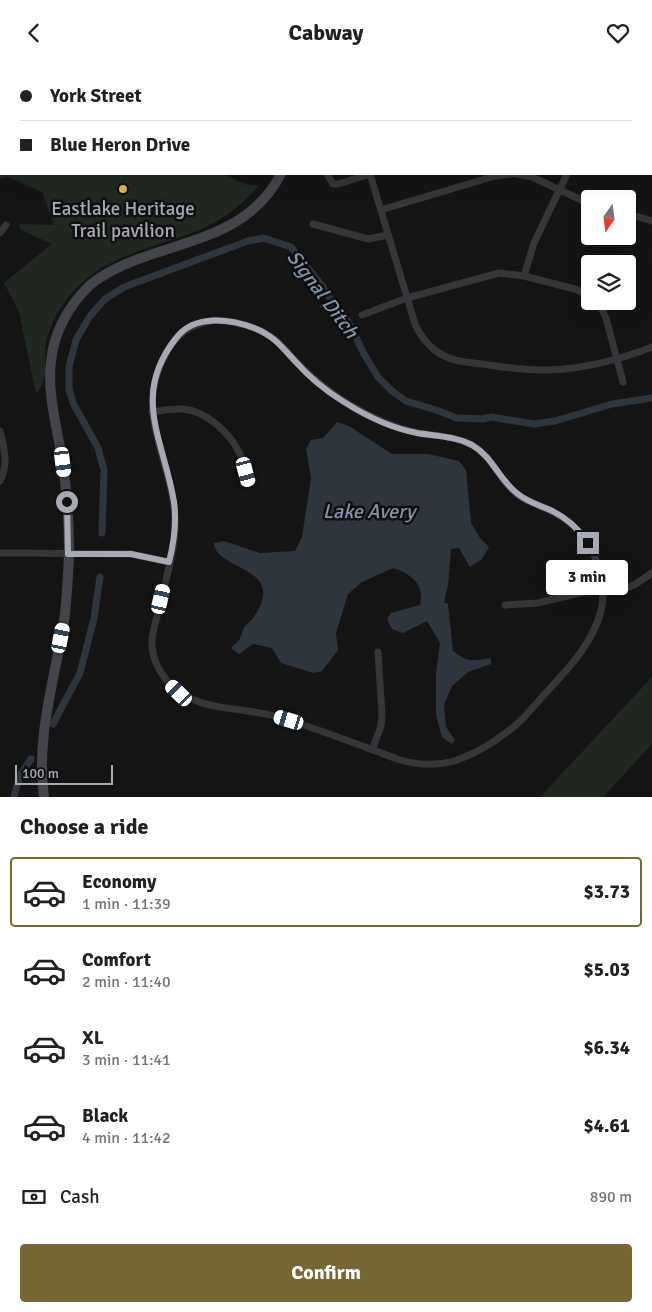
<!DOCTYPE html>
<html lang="en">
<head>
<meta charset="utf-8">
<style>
  :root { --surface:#fff; --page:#f6f6f6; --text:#202124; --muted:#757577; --line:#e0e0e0; --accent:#756633 }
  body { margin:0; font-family:Signika,sans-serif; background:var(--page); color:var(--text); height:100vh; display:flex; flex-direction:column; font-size:19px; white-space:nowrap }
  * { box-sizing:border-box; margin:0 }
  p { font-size:16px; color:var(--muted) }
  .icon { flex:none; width:28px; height:28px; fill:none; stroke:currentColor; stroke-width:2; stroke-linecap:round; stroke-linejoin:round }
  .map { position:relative; height:732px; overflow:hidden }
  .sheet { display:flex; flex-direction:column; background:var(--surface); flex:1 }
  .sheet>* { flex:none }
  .top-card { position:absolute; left:0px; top:0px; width:652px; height:110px; box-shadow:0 5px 20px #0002; display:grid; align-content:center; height:110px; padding:0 20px; background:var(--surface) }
  .needle { width:32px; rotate:194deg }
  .buttons { position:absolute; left:581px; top:125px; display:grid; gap:10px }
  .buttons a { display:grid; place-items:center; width:55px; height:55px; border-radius:5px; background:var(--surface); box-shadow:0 5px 20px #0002; font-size:25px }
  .scale { position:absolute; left:15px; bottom:12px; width:98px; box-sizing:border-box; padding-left:5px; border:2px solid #a7aab4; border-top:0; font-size:14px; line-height:18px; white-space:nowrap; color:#a7aab4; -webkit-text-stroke:4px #0f0f10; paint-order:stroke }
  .end { position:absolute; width:22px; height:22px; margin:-11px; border:6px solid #a7aab4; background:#111; box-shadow:0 0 0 2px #111 }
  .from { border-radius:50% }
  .bubble { position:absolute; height:35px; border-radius:5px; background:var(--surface); box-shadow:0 5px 20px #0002; font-size:16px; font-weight:800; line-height:35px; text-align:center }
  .car { position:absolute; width:15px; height:30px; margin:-15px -8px; border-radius:6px; box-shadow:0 0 4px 1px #0007; background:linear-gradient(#fff 24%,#345 0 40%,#fff 0 76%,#345 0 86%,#fff 0) }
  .top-card b { display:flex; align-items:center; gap:18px; height:48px; font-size:19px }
  .top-card b+b { border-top:1px solid var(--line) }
  .top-card i { width:12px; height:12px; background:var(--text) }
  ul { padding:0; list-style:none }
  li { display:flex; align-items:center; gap:15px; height:70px; margin:0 10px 8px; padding:0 10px; border:2px solid transparent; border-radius:5px }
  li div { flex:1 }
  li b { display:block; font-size:19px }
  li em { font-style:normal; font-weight:800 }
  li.selected { border-color:var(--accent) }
  li>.icon { width:45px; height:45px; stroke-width:1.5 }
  h2 { padding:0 20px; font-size:22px; line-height:60px }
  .pay { display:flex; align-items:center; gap:12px; height:55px; padding:0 20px; font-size:19px }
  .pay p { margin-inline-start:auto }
  .action { display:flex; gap:10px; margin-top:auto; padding:10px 20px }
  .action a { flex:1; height:58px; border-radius:5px; background:var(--accent); color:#fff; font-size:20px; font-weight:800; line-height:58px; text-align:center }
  header { display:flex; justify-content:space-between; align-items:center; height:65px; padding:0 20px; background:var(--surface); font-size:22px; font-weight:800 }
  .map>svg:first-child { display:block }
  .green { fill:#212822 }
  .water { fill:#2f353d }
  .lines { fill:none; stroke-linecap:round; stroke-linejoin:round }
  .canal { stroke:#2f353d; stroke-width:7 }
  .street { stroke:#36363a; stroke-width:7 }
  .secondary { stroke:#44454a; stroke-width:10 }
  .route { stroke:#a7aab4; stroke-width:6 }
  .poi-dot { fill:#dcba45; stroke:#0f0f10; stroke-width:2 }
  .labels { text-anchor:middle; stroke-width:5; stroke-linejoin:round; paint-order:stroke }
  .poi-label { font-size:19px; fill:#a7aab4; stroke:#0f0f10 }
  .water-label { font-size:20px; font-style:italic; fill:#8294ab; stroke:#0f0f10 }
</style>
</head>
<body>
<header><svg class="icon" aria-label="back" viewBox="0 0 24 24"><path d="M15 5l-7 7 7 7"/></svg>Cabway<svg class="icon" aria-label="heart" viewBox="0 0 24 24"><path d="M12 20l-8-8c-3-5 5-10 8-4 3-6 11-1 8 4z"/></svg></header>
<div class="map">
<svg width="652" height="732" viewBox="0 0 652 732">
  <rect width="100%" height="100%" fill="#141415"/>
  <g class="green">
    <path d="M0,88L1,109H224L244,119L259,121C243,138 229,150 208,161C166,181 118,185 83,217C66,231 50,256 46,278C43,300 50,311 36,329L19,247L4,218L52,179L19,164L20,159L54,160L42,127L8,112L0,114Z"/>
    <path d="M652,612V679L603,732H540Z"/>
  </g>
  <path class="water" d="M337,357L349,361L392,389H428L459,396L466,405L471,458L480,473L489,482L482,494L470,502L459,483L451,484L448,520L444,537L448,539L453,586C469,598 472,596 491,593V599L468,607L452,621L444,640L446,662L455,675L452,679L442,672L436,650V608L440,578L427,556L403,568L392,564L387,554L391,548L420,540C425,519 411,509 393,503L362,517L348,529L336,568L338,585L322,606L313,608L281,598L272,583L253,579L239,589L231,583C233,580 237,578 239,575C242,571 242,565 245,561C248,558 251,556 253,553C290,501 215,506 214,478L224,476L260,488L295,486L302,472L311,413L306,384L311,375L323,373Z"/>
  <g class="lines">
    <g class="canal">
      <path d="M0,86H1"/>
      <path d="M102,468L104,405L98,383L73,338L69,324V302L76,275L90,251L105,234L124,222L248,176L264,173L291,182L323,222L338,247L348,256L364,289L378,312L392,326L406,336L436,345L457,353L483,354L491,352L534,359L555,356L612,339L652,333"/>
      <path d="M53,659L80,608L94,553L100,512"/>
      <path d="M14,732L19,712L31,694"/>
    </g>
    <g class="street">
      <path d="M71,0L72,1"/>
      <path d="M167,1V0"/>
      <path d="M249,1V0"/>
      <path d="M356,1V0"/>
      <path d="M422,1V0"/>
      <path d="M600,1V0"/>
      <path d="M651,67H652"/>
      <path d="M327,109L333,119H338L370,109"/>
      <path d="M370,109L415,259C425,281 441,294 465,297C493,300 522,306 550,305C583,304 622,294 652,282"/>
      <path d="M516,109L532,112L590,139"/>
      <path d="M381,145L495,111L512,109"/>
      <path d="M628,149L652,156"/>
      <path d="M313,159L368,174L388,170"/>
      <path d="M0,168L6,160"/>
      <path d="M524,211L534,178L567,109"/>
      <path d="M595,236L602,245L606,253L623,317"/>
      <path d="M362,250L407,233L499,208L524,211L575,224L590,231"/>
      <path d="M215,255C234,256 255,261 271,272C282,278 288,289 296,297C313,314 331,329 352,341C372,353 395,363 418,368C436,371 455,371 472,380C493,392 499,415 517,429C524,435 534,438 542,442C557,448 574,458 583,472C599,493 607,520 601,546C592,580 566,606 543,631C534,641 526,651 516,660C499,674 476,689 454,696C436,701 418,700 400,695C359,680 319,664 278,652C242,641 197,648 169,618C160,608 153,595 152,581C151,570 155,559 158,548C164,520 174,491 175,463C177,399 131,353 165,290C177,267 190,260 215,255Z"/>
      <path d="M152,347C162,345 173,344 183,344C206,346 229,367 239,387C244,396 246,407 248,417"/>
      <path d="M0,366C4,383 9,399 0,416"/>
      <path d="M0,488L131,489L169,497"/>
      <path d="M505,540L538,538L584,527L621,525L634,520L652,508"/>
      <path d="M372,685L381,661L382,649L378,587"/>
    </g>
    <g class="secondary">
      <path d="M613,0L618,1"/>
      <path d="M311,1V0"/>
      <path d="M651,10H652"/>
      <path d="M44,732C36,675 53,620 63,563C67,540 68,512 69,488C69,456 67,425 62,394C57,362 47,328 51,296C54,267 69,240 90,220C107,206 126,198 147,191C201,172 252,164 281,109"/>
    </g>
  </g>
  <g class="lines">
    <path class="route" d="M67,437L68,489H131L169,497C174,477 177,458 174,437C164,375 130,330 177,272C195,249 231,254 254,263C273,270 282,282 295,296C309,312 326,326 344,337C366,351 391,363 417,368C435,371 455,371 472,380C493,392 499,415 518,429C526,436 538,440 548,444C564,451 578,463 588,478"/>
  </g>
  <circle class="poi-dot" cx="123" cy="124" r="5"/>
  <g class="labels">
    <g class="poi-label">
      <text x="123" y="150">Eastlake Heritage<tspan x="123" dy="22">Trail pavilion</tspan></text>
    </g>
    <g class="water-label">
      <text transform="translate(323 229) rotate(53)" y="7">Signal Ditch</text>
      <text x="369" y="453">Lake Avery</text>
    </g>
  </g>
</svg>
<div class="buttons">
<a><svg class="needle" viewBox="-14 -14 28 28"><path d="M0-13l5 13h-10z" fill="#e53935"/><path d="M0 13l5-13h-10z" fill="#757577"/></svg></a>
<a><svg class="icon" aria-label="layers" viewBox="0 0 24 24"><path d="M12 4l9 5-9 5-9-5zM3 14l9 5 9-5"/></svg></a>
</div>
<div class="scale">100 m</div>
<i class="end from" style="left:67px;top:437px"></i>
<i class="end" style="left:588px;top:478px"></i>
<div class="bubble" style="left:546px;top:495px;width:82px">3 min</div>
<i class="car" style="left:63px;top:397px;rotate:173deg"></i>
<i class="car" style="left:246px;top:407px;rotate:165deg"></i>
<i class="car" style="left:161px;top:534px;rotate:13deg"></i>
<i class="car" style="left:61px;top:573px;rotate:11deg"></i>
<i class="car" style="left:179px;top:628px;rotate:314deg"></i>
<i class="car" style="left:289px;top:655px;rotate:287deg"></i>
<div class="top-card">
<b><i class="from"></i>York Street</b>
<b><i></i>Blue Heron Drive</b>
</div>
</div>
<section class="sheet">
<h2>Choose a ride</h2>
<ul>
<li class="selected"><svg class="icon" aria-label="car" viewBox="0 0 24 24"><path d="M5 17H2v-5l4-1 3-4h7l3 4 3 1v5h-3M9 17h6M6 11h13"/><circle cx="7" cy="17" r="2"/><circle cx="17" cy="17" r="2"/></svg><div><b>Economy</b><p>1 min · 11:39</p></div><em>$3.73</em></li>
<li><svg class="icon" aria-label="car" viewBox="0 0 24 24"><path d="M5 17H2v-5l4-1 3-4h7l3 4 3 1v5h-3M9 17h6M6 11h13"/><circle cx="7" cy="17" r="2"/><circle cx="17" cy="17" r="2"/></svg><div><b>Comfort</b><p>2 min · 11:40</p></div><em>$5.03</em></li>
<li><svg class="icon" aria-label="car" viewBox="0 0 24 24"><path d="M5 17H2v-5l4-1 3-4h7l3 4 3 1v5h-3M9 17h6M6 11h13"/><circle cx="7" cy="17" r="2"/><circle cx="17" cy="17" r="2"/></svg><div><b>XL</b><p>3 min · 11:41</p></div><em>$6.34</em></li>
<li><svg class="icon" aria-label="car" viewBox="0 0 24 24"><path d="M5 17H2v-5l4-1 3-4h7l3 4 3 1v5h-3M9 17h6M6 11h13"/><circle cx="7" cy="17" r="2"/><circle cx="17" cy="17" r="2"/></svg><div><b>Black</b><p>4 min · 11:42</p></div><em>$4.61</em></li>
</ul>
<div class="pay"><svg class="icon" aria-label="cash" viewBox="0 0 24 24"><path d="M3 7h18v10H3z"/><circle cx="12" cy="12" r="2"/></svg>Cash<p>890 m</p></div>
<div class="action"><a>Confirm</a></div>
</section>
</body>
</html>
